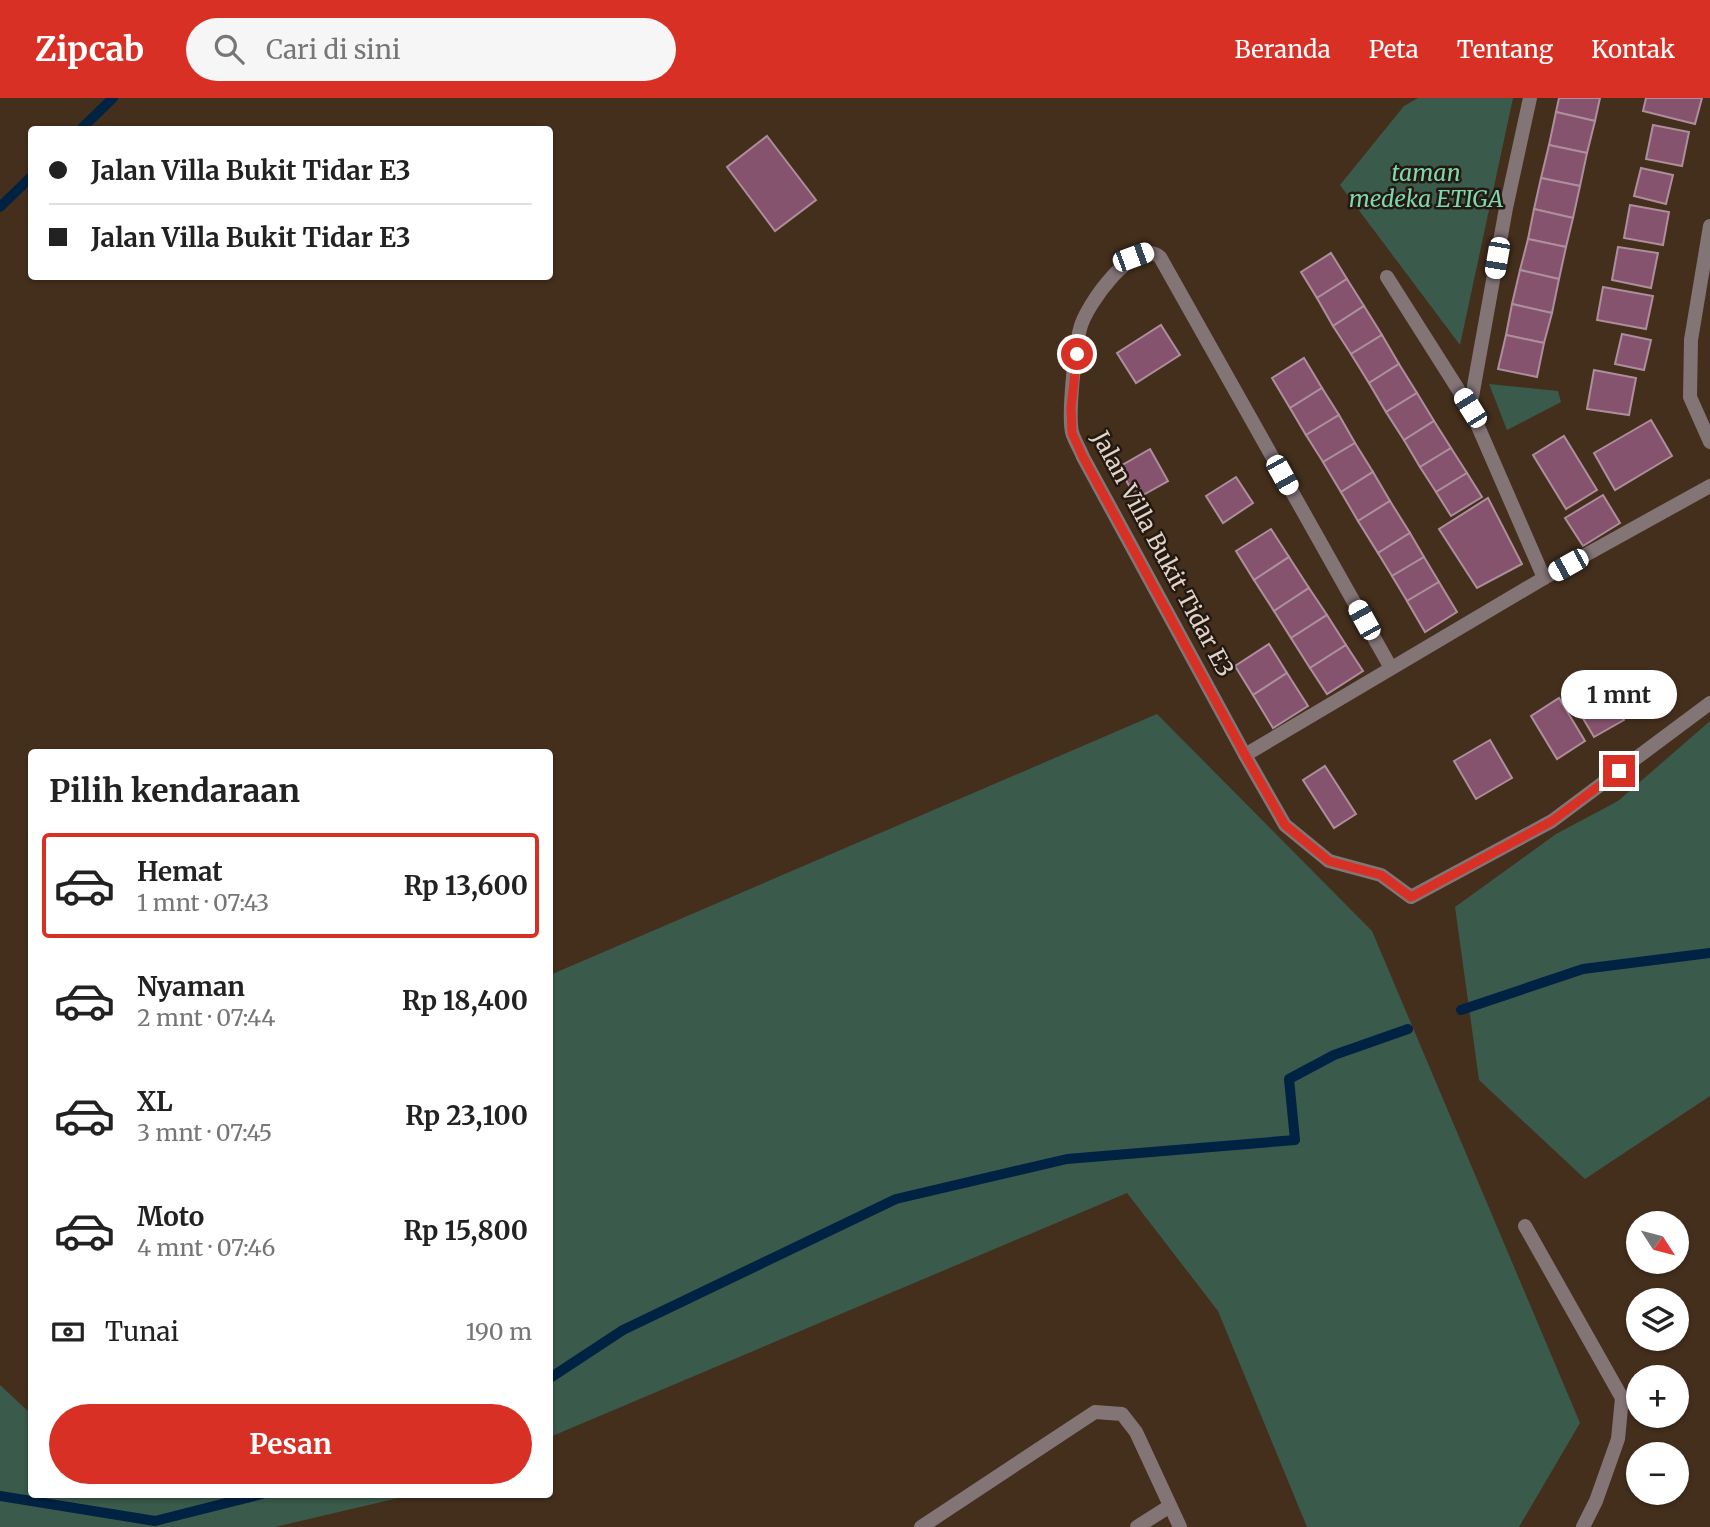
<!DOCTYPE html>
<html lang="id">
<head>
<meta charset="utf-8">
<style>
  :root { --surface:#fff; --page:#f6f6f6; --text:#222; --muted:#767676; --line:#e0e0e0; --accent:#d93025 }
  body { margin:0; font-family:Merriweather,serif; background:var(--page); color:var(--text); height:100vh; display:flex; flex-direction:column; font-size:26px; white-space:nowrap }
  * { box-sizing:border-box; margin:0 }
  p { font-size:23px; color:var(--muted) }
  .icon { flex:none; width:38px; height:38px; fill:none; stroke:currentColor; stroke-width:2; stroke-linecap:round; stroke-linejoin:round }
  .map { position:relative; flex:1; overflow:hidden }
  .details { position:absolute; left:28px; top:651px; width:525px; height:749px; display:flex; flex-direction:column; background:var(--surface); border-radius:7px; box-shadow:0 2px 5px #0004 }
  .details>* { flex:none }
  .guide { position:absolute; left:28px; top:28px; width:525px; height:154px; border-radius:7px; box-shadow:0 2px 5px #0004; display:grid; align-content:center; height:154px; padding:0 21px; background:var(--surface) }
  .needle { width:46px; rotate:126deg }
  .tools { position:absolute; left:1626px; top:1113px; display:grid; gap:14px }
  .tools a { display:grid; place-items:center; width:63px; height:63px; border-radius:50%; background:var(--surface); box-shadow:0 2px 5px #0004; font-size:35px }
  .end { position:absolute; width:32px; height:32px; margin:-16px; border:9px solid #d93025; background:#fff; box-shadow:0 0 0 4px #fff }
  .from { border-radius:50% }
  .bubble { position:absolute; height:49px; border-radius:24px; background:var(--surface); box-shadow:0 2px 5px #0004; font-size:23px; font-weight:700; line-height:49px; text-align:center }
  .car { position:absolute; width:21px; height:42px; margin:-21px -10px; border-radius:9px; box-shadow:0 0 5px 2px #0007; background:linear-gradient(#fff 24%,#345 0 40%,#fff 0 76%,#345 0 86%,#fff 0) }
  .guide b { display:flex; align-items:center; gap:24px; height:66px; font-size:26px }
  .guide b+b { border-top:2px solid var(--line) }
  .guide i { width:18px; height:18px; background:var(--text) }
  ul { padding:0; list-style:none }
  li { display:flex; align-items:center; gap:21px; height:105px; margin:0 14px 10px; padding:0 7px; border:4px solid transparent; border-radius:7px }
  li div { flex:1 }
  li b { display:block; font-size:26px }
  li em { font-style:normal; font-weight:700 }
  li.active { border-color:var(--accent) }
  li>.icon { width:63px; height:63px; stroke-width:1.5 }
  h2 { padding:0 21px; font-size:32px; line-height:84px }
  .pay { display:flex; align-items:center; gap:18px; height:77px; padding:0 21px; font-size:26px }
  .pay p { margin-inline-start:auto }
  .action { display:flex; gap:14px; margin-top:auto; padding:14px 21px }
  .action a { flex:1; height:80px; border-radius:42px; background:var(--accent); color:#fff; font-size:28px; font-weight:700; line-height:80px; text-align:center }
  header { display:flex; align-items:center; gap:42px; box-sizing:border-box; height:98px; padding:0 35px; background:var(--accent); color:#fff }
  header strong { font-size:33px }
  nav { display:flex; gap:38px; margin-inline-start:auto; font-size:24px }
  .search { width:490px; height:63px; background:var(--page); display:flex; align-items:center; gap:18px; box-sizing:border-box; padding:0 24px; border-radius:38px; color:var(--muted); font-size:26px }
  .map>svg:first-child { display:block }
  .green { fill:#3a5a4b }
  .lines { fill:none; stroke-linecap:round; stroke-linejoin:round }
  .stream { stroke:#002243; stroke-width:10 }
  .building { fill:#85536d; stroke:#ad8e9d; stroke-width:2 }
  .minor { stroke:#837476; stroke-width:14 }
  .route { stroke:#d93025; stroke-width:9 }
  .labels { text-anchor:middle; stroke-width:5; stroke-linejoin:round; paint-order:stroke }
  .park-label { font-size:23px; font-style:italic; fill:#7ed7af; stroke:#231911 }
  .street-label { font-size:23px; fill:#e2d4c9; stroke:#231911 }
</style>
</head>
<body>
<header>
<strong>Zipcab</strong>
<div class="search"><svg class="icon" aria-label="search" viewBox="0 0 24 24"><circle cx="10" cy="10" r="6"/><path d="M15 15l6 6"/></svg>Cari di sini</div>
<nav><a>Beranda</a><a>Peta</a><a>Tentang</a><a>Kontak</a></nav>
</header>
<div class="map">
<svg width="1710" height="1429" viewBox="0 0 1710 1429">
  <rect width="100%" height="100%" fill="#442f1d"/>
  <g class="green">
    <path d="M1418,0H1513L1460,247L1340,87L1404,8Z"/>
    <path d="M1489,286L1558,293L1561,304L1507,332Z"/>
    <path d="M1157,616L1372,833L1580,1325L1519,1429H1307L1218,1213L1127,1095L550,1339V877Z"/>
    <path d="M1710,623V998L1585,1081L1479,982L1455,809L1556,736L1618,703Z"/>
    <path d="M0,1287L31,1316L32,1396L411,1397L275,1429H0Z"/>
  </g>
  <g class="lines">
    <g class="stream">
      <path d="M80,32L113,0"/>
      <path d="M0,109L32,78"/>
      <path d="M1461,912L1583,871L1710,855"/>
      <path d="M550,1280L623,1232L896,1101L1067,1061L1295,1042L1289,981L1334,957L1408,931"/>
      <path d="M0,1398L155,1423L262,1396"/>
    </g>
  </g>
  <g class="building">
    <path d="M1559,0H1600L1595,23L1556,14Z"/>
    <path d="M1646,0H1702L1695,26L1643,13Z"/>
    <path d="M1556,14L1595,23L1587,55L1549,47Z"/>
    <path d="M1653,27L1689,34L1682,68L1646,61Z"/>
    <path d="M767,38L816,102L775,133L727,69Z"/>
    <path d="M1549,47L1587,55L1580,88L1541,80Z"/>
    <path d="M1641,70L1673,77L1666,106L1634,98Z"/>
    <path d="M1541,80L1580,88L1573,120L1534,111Z"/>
    <path d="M1630,107L1669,114L1663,147L1624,140Z"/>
    <path d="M1534,111L1573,120L1566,149L1528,141Z"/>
    <path d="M1528,141L1566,149L1559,181L1520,172Z"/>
    <path d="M1618,149L1658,155L1651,190L1612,182Z"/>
    <path d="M1331,155L1347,181L1317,200L1301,174Z"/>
    <path d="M1520,172L1559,181L1552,215L1512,206Z"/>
    <path d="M1347,181L1364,208L1333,228L1317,200Z"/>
    <path d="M1603,189L1653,198L1646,231L1597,222Z"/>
    <path d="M1512,206L1552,215L1544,245L1506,237Z"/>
    <path d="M1364,208L1382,237L1351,256L1333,228Z"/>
    <path d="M1161,227L1180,257L1136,285L1117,255Z"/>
    <path d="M1622,236L1651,242L1644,272L1615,266Z"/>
    <path d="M1382,237L1399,266L1369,285L1351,256Z"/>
    <path d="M1506,237L1544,245L1537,279L1498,271Z"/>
    <path d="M1304,260L1322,290L1290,310L1272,280Z"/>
    <path d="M1399,266L1417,295L1386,314L1369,285Z"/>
    <path d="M1594,272L1636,280L1629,317L1587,311Z"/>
    <path d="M1322,290L1339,317L1306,337L1290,310Z"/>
    <path d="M1417,295L1434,323L1404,342L1386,314Z"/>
    <path d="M1339,317L1355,345L1323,364L1306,337Z"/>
    <path d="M1651,322L1672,358L1615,392L1594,355Z"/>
    <path d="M1434,323L1451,350L1420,369L1404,342Z"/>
    <path d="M1564,338L1597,392L1566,411L1533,357Z"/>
    <path d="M1355,345L1373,374L1341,394L1323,364Z"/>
    <path d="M1451,350L1467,375L1436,394L1420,369Z"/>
    <path d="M1150,351L1168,383L1136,401L1119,369Z"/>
    <path d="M1373,374L1390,403L1358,423L1341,394Z"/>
    <path d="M1467,375L1482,399L1451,418L1436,394Z"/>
    <path d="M1236,379L1253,405L1223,425L1206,398Z"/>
    <path d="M1603,397L1620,425L1583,448L1565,420Z"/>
    <path d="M1488,400L1522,466L1477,490L1439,431Z"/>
    <path d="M1390,403L1410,435L1378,455L1358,423Z"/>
    <path d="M1271,431L1289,459L1254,482L1236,453Z"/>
    <path d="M1410,435L1424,459L1392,478L1378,455Z"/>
    <path d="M1289,459L1309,490L1274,513L1254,482Z"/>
    <path d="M1424,459L1439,484L1407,503L1392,478Z"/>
    <path d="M1439,484L1457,514L1425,534L1407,503Z"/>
    <path d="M1309,490L1327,517L1291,540L1274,513Z"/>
    <path d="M1327,517L1346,547L1310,570L1291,540Z"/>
    <path d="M1269,546L1287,575L1253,597L1235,568Z"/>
    <path d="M1346,547L1363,573L1327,596L1310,570Z"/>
    <path d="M1287,575L1308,608L1273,630L1253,597Z"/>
    <path d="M1598,578L1624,622L1594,639L1568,595Z"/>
    <path d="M1559,600L1585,643L1557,661L1531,618Z"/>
    <path d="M1490,642L1512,680L1476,701L1454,663Z"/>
    <path d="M1325,668L1356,716L1334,730L1303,682Z"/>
  </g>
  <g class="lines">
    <g class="minor">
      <path d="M1710,128L1691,242L1690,299L1710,344"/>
      <path d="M1387,179L1470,310L1544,480"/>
      <path d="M1470,310L1506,110L1530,0"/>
      <path d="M1391,570L1160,159C1135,138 1085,208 1080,231C1075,250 1068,316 1072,334C1074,342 1080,351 1083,359L1245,657L1285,727L1329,763L1381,777L1411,799L1552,723L1710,605"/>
      <path d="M1245,657L1544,480L1710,388"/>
      <path d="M1525,1128L1622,1300L1618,1341L1596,1403L1583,1429"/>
      <path d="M921,1429L1095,1314L1122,1316L1136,1334L1180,1429"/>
      <path d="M1137,1429L1170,1408"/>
    </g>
  </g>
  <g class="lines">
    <path class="route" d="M1077,256L1071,310L1072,335L1083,359L1245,657L1285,727L1329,763L1381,777L1411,799L1552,723L1619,673"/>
  </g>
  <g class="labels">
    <g class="park-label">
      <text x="1426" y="83">taman<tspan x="1426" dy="26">medeka ETIGA</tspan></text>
    </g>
    <g class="street-label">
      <text transform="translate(1163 456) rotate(62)" y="8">Jalan Villa Bukit Tidar E3</text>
    </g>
  </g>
</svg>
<div class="tools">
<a><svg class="needle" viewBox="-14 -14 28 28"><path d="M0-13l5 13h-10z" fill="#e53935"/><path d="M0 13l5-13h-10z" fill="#767676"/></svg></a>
<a><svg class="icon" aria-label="layers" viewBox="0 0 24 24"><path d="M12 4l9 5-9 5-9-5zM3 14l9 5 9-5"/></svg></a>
<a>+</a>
<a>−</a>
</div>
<i class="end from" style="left:1077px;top:256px"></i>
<i class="end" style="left:1619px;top:673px"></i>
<div class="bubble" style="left:1561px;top:572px;width:116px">1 mnt</div>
<i class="car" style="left:1133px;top:159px;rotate:70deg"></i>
<i class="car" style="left:1497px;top:160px;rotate:190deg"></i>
<i class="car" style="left:1470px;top:310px;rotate:328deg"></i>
<i class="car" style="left:1282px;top:377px;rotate:151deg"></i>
<i class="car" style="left:1568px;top:467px;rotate:241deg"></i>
<i class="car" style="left:1364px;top:522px;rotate:331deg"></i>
<div class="guide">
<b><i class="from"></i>Jalan Villa Bukit Tidar E3</b>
<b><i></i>Jalan Villa Bukit Tidar E3</b>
</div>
<section class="details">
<h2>Pilih kendaraan</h2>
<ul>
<li class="active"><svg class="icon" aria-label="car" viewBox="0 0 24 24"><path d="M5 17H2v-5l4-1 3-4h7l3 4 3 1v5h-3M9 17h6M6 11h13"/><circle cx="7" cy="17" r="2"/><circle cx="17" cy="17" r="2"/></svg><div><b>Hemat</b><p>1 mnt · 07:43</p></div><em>Rp 13,600</em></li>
<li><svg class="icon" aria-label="car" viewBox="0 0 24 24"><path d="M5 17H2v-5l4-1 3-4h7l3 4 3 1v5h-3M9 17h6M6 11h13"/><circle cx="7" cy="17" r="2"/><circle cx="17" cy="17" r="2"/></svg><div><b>Nyaman</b><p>2 mnt · 07:44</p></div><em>Rp 18,400</em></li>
<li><svg class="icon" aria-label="car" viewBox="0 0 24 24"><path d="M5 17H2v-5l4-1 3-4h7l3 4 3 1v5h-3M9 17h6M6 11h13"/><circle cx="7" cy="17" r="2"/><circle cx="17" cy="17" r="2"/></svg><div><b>XL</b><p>3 mnt · 07:45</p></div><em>Rp 23,100</em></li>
<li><svg class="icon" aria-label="car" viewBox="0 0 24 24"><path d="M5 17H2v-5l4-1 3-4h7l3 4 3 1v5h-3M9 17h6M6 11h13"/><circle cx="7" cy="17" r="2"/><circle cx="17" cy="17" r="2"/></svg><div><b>Moto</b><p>4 mnt · 07:46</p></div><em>Rp 15,800</em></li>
</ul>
<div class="pay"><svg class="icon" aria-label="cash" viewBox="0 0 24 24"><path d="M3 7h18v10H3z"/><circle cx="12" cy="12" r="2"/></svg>Tunai<p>190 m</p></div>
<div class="action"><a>Pesan</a></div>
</section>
</div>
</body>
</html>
